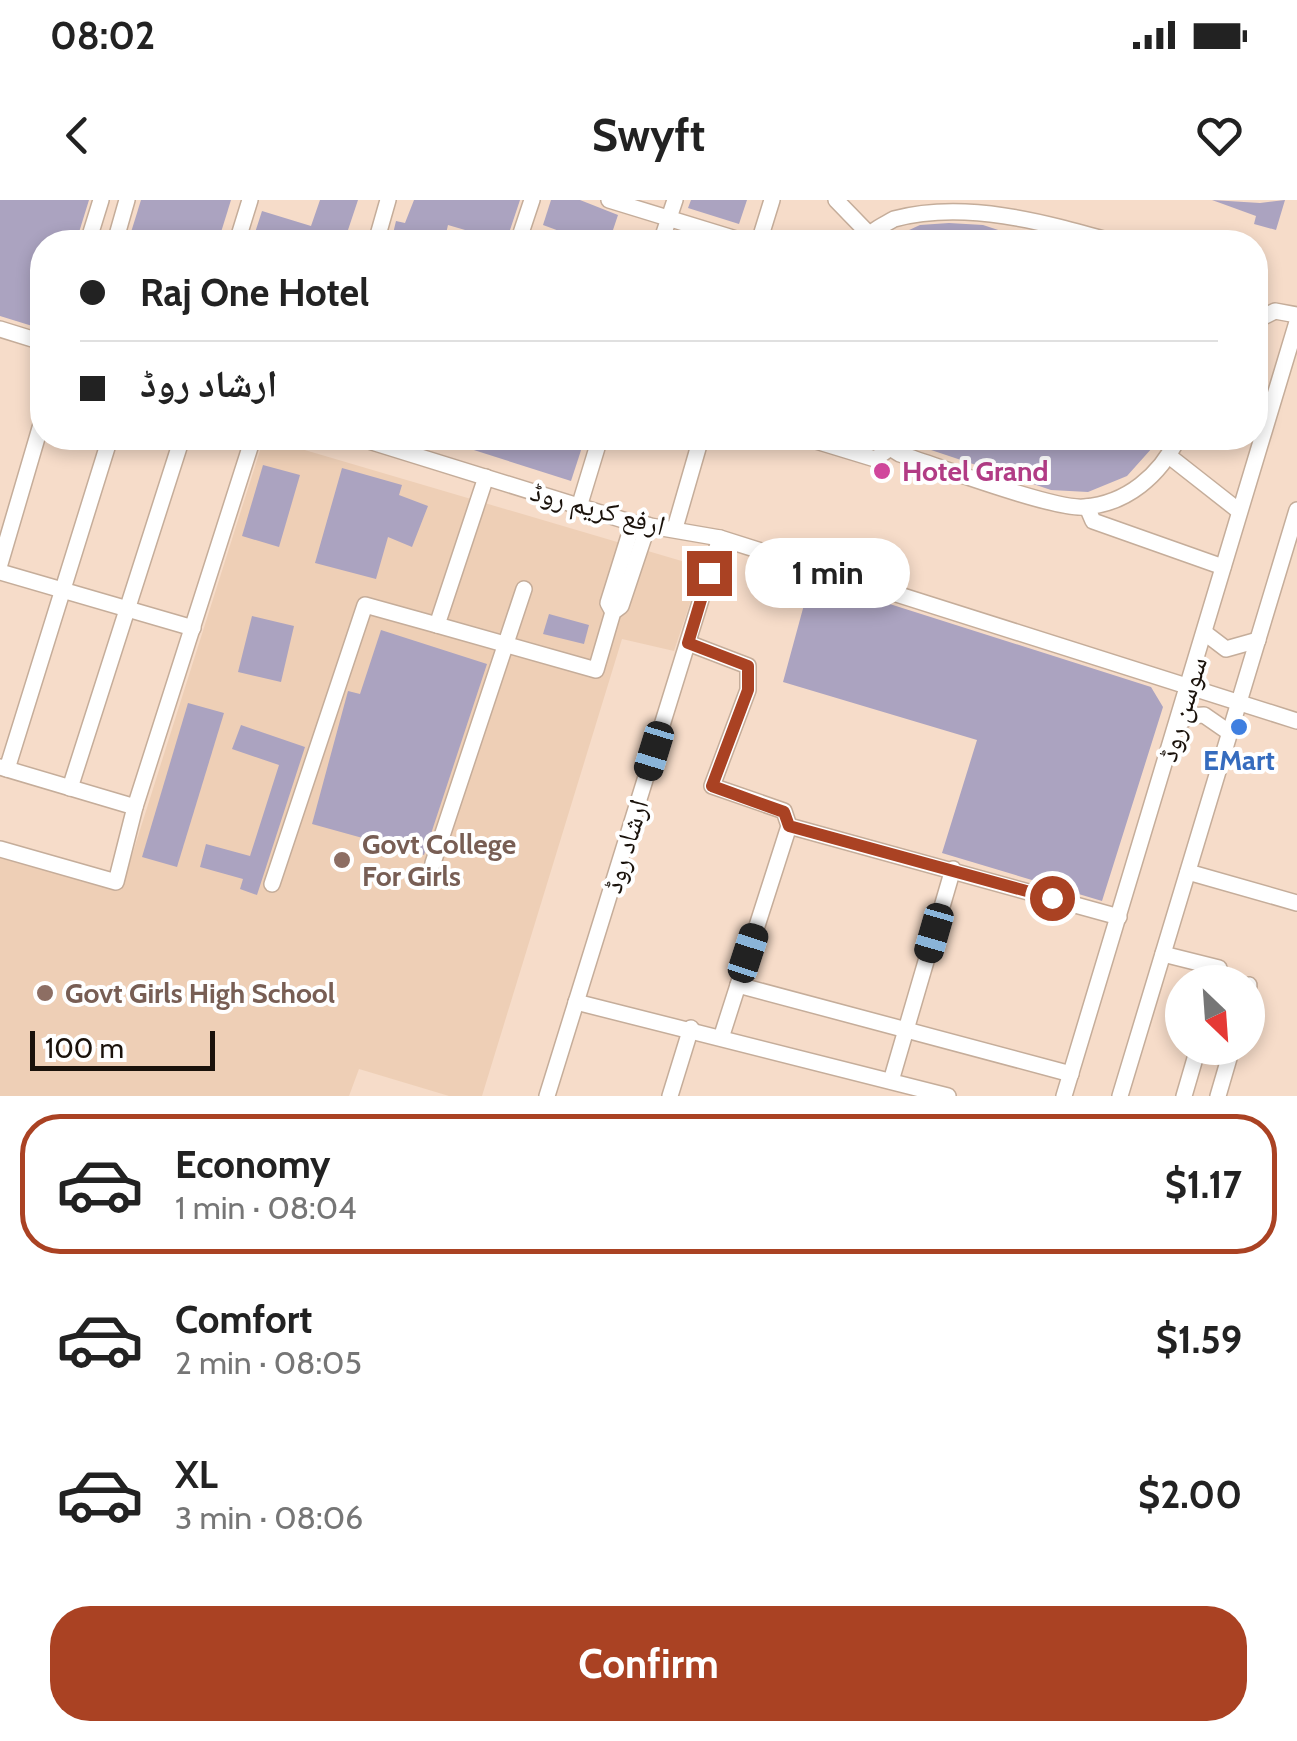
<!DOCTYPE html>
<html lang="en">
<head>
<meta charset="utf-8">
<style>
  :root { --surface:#fff; --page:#f6f6f6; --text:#222; --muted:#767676; --line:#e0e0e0; --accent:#aa4223 }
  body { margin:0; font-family:Cabin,"Noto Naskh Arabic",sans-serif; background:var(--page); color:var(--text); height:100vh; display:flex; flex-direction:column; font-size:38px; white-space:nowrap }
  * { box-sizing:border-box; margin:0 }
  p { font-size:32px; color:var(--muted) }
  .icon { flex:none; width:55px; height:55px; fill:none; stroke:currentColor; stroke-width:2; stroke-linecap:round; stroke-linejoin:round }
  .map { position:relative; height:896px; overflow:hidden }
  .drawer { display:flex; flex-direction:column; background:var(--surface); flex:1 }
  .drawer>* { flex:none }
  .guide { position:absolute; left:30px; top:30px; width:1238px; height:220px; border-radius:40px; box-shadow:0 5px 15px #0003; display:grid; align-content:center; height:220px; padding:0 50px; background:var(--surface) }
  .needle { width:65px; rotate:155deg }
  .tools { position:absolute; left:1165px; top:765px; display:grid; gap:20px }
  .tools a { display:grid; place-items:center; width:100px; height:100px; border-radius:50%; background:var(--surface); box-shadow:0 5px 15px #0003; font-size:50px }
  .scale { position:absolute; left:30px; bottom:25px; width:185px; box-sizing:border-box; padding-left:10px; border:5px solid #1a120b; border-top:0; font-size:28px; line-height:35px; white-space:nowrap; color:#1a120b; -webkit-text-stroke:8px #fff; paint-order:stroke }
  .end { position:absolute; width:45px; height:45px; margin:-22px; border:12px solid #aa4223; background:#fff; box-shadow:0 0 0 5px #fff }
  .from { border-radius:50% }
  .bubble { position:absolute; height:70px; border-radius:35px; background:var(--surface); box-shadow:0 5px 15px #0003; font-size:32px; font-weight:700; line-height:70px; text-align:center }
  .car { position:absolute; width:30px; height:60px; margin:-30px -15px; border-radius:12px; box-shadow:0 0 8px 2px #0007; background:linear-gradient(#222 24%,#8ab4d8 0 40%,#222 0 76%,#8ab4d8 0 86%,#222 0) }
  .guide b { display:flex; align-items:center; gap:35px; height:95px; font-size:38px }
  .guide b+b { border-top:2px solid var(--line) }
  .guide i { width:25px; height:25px; background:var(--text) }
  ul { padding:18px 0 0; list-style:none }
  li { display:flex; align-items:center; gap:30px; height:140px; margin:0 20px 15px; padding:0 30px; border:5px solid transparent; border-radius:40px }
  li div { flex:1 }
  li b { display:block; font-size:38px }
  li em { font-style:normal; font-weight:700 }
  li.current { border-color:var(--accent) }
  li>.icon { width:90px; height:90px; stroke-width:1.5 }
  .action { display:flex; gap:20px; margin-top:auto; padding:20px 50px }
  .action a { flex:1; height:115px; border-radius:40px; background:var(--accent); color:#fff; font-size:40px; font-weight:700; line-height:115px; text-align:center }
  .status { display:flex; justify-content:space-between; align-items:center; height:70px; padding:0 50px; background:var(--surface); direction:ltr }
  .status svg { height:28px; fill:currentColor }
  header { display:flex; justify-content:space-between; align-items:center; height:130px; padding:0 50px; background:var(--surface); font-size:45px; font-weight:700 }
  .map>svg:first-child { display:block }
  .built { fill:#eecfb6 }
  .building { fill:#aba3c0 }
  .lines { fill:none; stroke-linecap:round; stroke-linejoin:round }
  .minor-casing { stroke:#c5ad9a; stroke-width:18 }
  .minor { stroke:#fff; stroke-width:15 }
  .route { stroke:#aa4223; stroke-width:12 }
  .hotel-dot { fill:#d1479c; stroke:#fff; stroke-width:4 }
  .shop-dot { fill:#3f7fe0; stroke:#fff; stroke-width:4 }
  .education-dot { fill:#8d6e63; stroke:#fff; stroke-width:4 }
  .labels { text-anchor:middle; stroke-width:8; stroke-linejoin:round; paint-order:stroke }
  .hotel-label { font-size:28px; font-weight:bold; fill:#b23c85; stroke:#fff; text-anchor:start }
  .street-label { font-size:28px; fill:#1a120b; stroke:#fff }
  .shop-label { font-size:28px; font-weight:bold; fill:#366cbe; stroke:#fff }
  .education-label { font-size:28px; font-weight:bold; fill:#785e54; stroke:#fff; text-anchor:start }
</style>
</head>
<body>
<div class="status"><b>08:02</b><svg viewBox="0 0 49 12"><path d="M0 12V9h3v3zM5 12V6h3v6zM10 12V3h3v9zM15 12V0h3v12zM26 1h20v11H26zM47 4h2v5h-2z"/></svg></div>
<header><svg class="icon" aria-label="back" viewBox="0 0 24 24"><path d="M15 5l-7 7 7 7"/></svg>Swyft<svg class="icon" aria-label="heart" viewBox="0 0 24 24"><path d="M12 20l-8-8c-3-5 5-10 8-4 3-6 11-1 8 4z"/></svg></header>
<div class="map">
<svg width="1297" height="896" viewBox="0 0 1297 896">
  <rect width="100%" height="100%" fill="#f6dcc9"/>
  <path class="built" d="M264,238L702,367L674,451L622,439L482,896H449L359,869L349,896H0V656L121,690Z"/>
  <g class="building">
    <path d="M0,0H89L76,42H42V129L0,116Z"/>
    <path d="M141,0H231L218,42H128Z"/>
    <path d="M320,0H358L344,42H252L262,11L311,26Z"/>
    <path d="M414,0H520L506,42L448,25L444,42H391L396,21L405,23Z"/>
    <path d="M551,0H580L618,15L609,42H589L543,25Z"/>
    <path d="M691,0H747L739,24L688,8Z"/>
    <path d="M1212,0L1260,3L1285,0L1276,30L1254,24L1256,16Z"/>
    <path d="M949,23L983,25L1035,42H883L920,25Z"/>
    <path d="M436,238H585L571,281Z"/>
    <path d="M895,238L1066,239L1161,238L1127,276L1088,292L1051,290Z"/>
    <path d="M263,265L300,275L279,347L242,336Z"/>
    <path d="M342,268L402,285L399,295L428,306L412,347L388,337L376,379L315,363Z"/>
    <path d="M811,379L1151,487L1163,507L1102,701L942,653L977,540L783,482Z"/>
    <path d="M549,414L589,425L584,444L543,434Z"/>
    <path d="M252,416L294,426L281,482L238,472Z"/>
    <path d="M381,430L487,464L424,655L312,624L348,491L360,494Z"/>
    <path d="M188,503L224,513L177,667L142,657Z"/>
    <path d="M241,525L305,547L257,695L240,689L243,679L200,667L206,644L250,656L279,565L232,549Z"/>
  </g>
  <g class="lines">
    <defs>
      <g id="minor">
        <path d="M609,0L746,42"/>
        <path d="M836,0L869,34"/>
        <path d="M88,42L101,0"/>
        <path d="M115,42L127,0"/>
        <path d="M237,42L250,0"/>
        <path d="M376,42L388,0"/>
        <path d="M518,42L532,0"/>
        <path d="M661,42L675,0"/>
        <path d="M759,42L772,0"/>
        <path d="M864,42C871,30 882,26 894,19C965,0 1043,22 1114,42"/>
        <path d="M1255,121L1275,111L1297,115"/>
        <path d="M0,129L42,142"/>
        <path d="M359,238L633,323L720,338L1297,521"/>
        <path d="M806,238L875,259L889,249"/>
        <path d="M874,238L900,254C935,265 1055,310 1084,307C1127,304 1160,275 1178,238"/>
        <path d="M1169,256L1239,311"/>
        <path d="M486,277L437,425L596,470L613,412L621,406L648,325"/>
        <path d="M579,307L600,238"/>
        <path d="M1087,307L1093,321L1223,367"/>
        <path d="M675,328L701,238"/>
        <path d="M0,364L42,221"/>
        <path d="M0,372L193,428"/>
        <path d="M613,412L608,403L633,323"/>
        <path d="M1205,433L1226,449L1258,440"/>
        <path d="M688,443L748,466V490L712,586L784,611L789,626L722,835"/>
        <path d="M1178,525L1188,516L1204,515L1230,533"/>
        <path d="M0,567L135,607"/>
        <path d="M7,569L110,238"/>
        <path d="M70,588L182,238"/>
        <path d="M789,626L1119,717"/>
        <path d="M0,649L116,682L135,607L253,238"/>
        <path d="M433,663L524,389"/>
        <path d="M1188,672L1297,703"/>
        <path d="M272,684L365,405L437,425"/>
        <path d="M1163,754L1219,768L1215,782"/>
        <path d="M738,785L1071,874"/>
        <path d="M1248,791L1249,785"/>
        <path d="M576,802L948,896"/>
        <path d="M891,881L953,669"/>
        <path d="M547,896L720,338"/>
        <path d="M670,896L691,828"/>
        <path d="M1064,896L1297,122"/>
        <path d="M1120,896L1297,310"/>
        <path d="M1184,896L1198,848"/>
        <path d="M1218,896L1232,848"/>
      </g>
    </defs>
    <use href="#minor" class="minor-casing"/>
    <use href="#minor" class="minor"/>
  </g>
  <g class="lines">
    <path class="route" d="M709,373L688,443L748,466V490L712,586L784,612L789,626L1052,698"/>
  </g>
  <circle class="hotel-dot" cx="882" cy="271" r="10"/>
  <circle class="shop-dot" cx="1239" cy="527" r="10"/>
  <g class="education-dot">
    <circle cx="342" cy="660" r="10"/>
    <circle cx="45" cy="793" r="10"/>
  </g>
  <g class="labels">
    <g class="hotel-label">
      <text x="902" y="281">Hotel Grand</text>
    </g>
    <g class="street-label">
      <text transform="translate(598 308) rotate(15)" y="10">ارفع کریم روڈ</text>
      <text transform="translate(1182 509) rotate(-73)" y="10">سوسن روڈ</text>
      <text transform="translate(625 646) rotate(-73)" y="10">ارشاد روڈ</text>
    </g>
    <g class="shop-label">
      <text x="1239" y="570">EMart</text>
    </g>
    <g class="education-label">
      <text x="362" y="654">Govt College<tspan x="362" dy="32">For Girls</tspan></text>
      <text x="65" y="803">Govt Girls High School</text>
    </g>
  </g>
</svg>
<div class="tools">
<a><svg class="needle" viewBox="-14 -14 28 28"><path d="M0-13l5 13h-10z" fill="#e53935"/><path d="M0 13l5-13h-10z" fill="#767676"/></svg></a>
</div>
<div class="scale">100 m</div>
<i class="end from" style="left:1052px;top:698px"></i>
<i class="end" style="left:709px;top:373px"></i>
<div class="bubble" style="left:745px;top:338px;width:165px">1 min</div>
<i class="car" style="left:654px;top:551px;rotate:197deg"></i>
<i class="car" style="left:934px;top:733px;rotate:196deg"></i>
<i class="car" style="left:748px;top:753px;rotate:18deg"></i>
<div class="guide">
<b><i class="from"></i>Raj One Hotel</b>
<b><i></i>ارشاد روڈ</b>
</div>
</div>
<section class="drawer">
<ul>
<li class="current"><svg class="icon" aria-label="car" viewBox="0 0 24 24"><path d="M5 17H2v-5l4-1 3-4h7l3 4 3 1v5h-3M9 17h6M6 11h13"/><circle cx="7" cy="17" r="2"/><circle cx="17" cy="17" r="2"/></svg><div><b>Economy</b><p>1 min · 08:04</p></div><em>$1.17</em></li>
<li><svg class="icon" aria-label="car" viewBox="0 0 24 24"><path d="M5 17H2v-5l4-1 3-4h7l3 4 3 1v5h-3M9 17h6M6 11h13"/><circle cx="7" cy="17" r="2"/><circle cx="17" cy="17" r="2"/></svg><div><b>Comfort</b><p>2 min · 08:05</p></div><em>$1.59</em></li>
<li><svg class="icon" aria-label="car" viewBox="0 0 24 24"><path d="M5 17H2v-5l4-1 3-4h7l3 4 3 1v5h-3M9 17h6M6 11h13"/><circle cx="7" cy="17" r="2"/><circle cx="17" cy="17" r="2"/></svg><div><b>XL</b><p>3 min · 08:06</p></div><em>$2.00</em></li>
</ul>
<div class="action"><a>Confirm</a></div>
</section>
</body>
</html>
